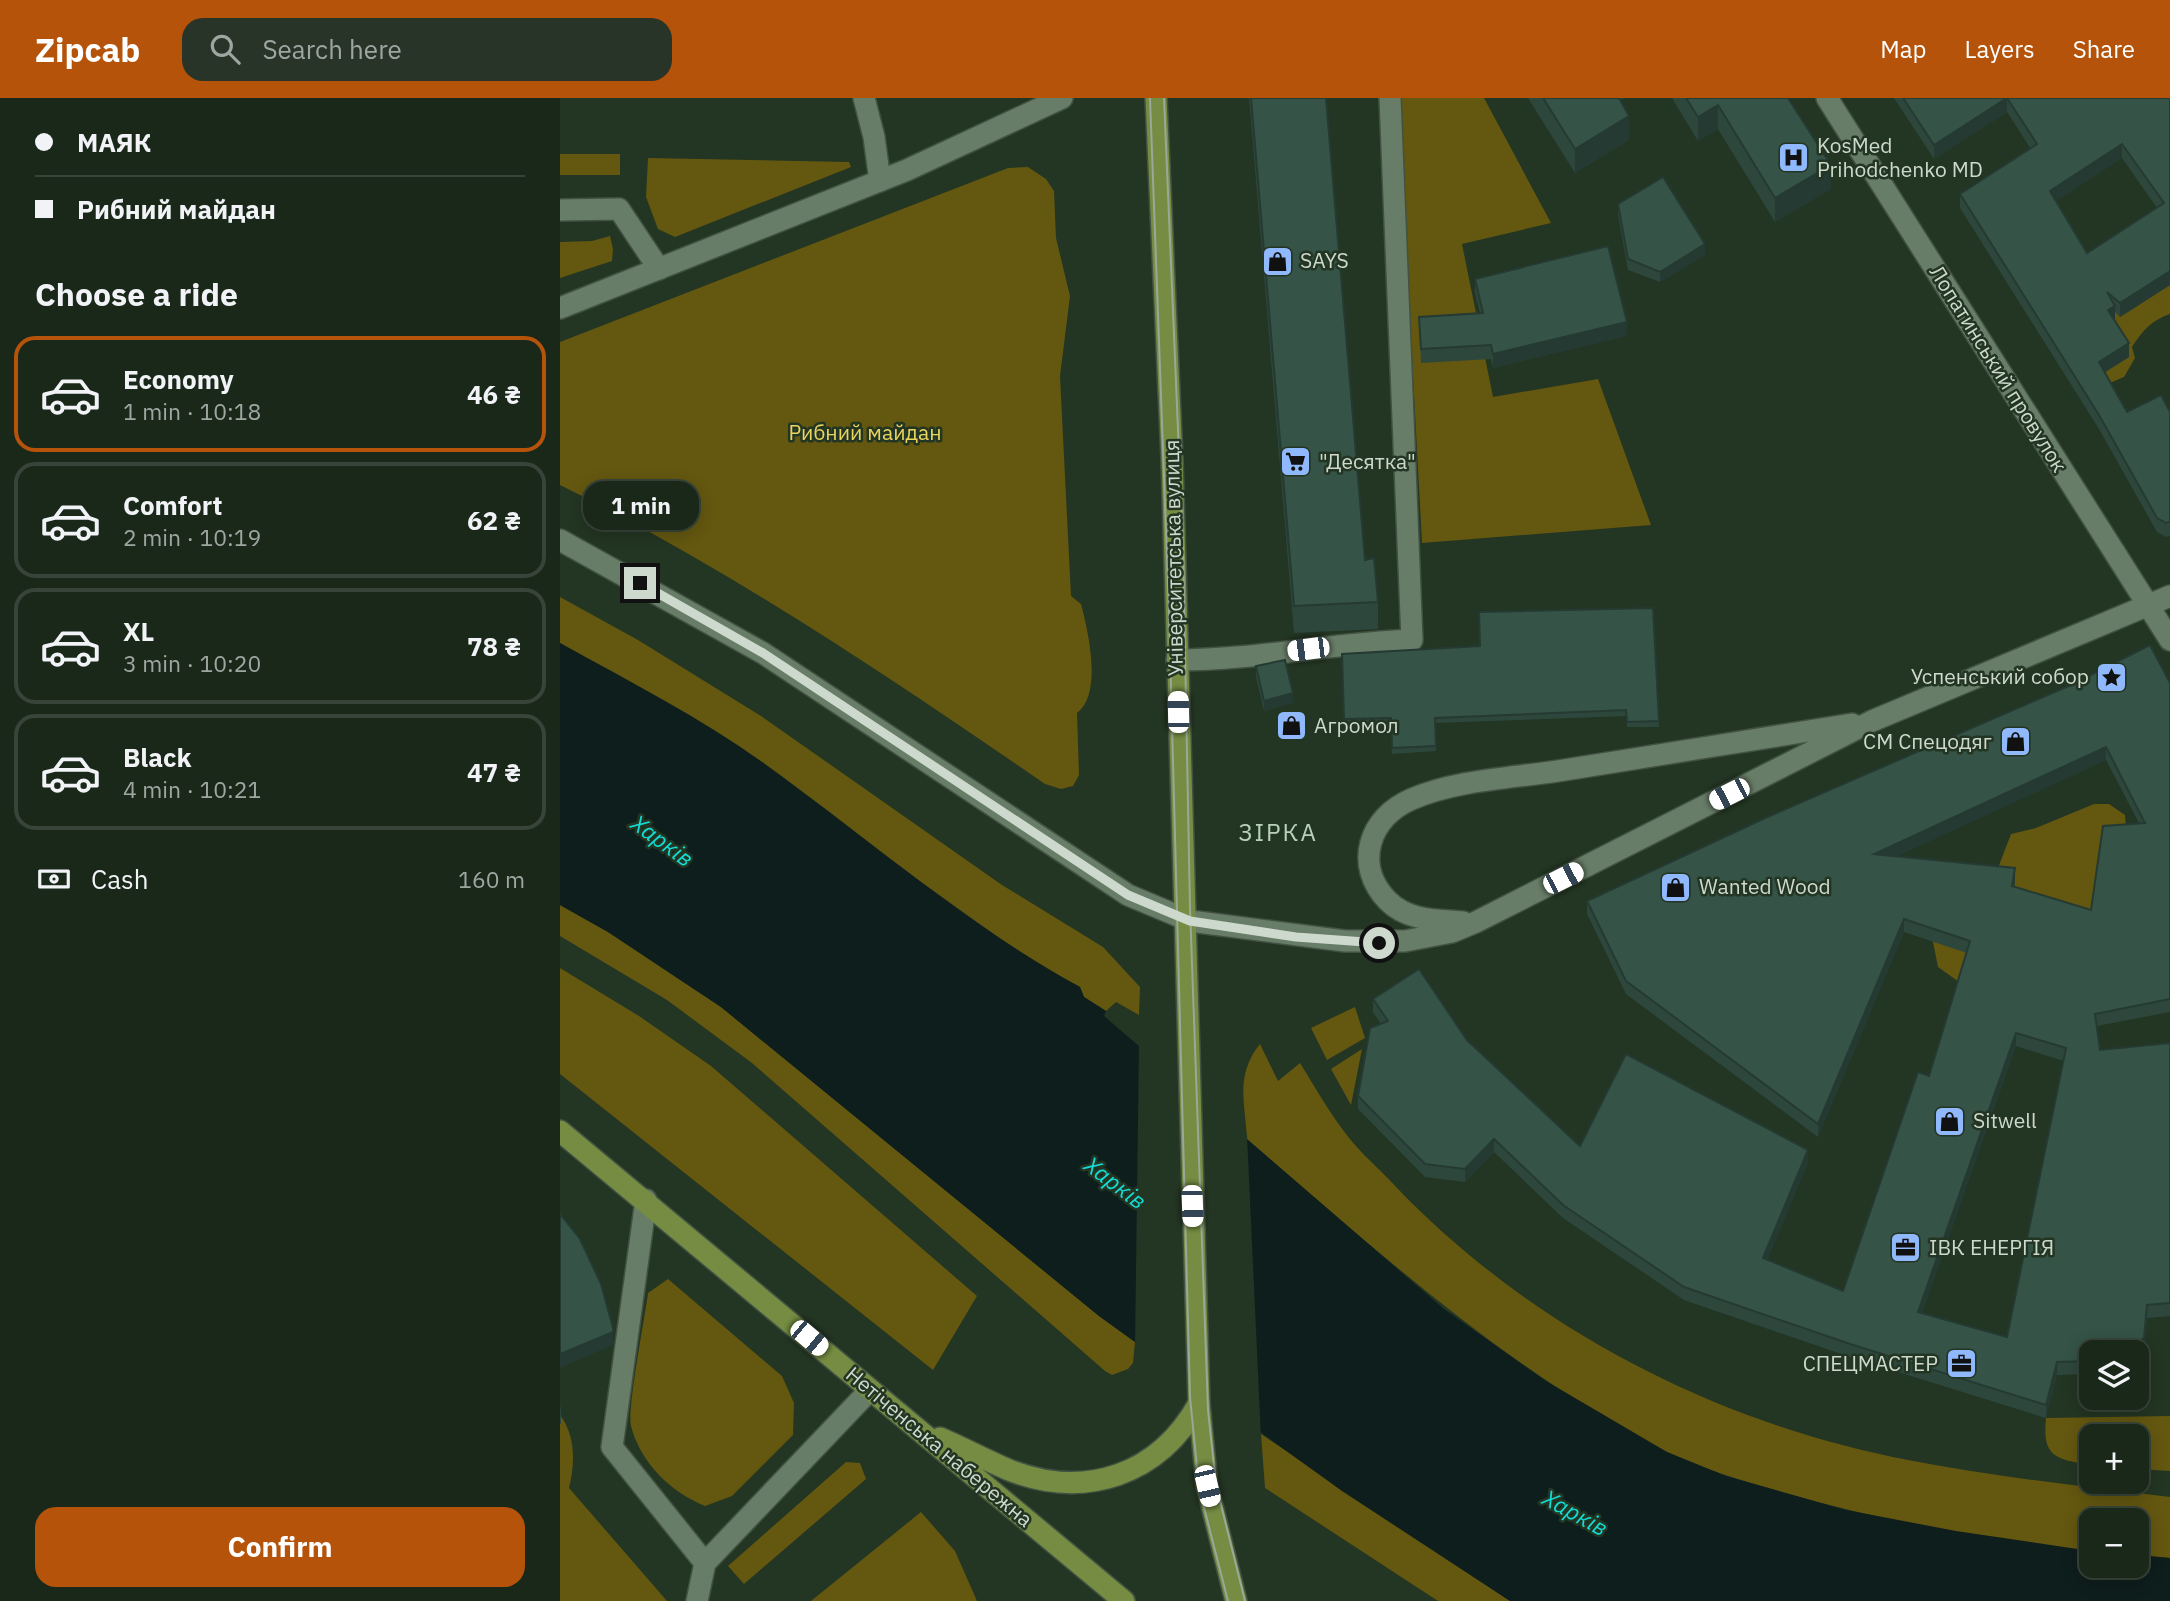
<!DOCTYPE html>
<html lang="en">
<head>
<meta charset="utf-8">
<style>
  :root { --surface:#1a281a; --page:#273427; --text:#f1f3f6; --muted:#9fa6a2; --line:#384439; --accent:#b45309 }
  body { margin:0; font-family:"IBM Plex Sans",sans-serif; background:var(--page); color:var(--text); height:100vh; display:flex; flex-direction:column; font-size:26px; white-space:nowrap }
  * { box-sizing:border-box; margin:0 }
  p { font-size:23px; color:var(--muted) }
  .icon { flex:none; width:38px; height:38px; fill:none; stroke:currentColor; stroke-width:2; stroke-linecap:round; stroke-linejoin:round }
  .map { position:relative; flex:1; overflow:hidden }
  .drawer { display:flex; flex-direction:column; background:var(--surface); width:560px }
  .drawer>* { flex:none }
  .hud { display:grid; align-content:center; height:154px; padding:0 35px; background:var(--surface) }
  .tools { position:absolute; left:1519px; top:1242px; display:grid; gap:14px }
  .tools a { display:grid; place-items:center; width:70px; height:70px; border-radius:14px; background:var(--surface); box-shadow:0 4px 18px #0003,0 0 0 2px var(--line); font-size:35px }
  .end { position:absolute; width:32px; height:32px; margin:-16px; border:9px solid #ced9cd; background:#111; box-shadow:0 0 0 4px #111 }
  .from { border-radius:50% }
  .bubble { position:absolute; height:49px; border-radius:21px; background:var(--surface); box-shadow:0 4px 18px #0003,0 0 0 2px var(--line); font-size:23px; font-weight:700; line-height:49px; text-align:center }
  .car { position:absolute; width:21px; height:42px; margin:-21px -10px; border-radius:9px; box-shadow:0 0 5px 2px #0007; background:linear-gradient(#fff 24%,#345 0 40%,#fff 0 76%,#345 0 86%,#fff 0) }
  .hud b { display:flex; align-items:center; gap:24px; height:66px; font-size:26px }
  .hud b+b { border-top:2px solid var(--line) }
  .hud i { width:18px; height:18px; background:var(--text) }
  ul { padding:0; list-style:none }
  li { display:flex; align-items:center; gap:21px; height:116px; margin:0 14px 10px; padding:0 21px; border:4px solid var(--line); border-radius:21px }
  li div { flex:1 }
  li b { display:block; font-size:26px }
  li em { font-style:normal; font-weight:700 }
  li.selected { border-color:var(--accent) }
  li>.icon { width:63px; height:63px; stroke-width:1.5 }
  h2 { padding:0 35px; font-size:32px; line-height:84px }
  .pay { display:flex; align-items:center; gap:18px; height:77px; padding:0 35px; font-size:26px }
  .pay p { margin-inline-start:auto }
  .cta { display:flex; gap:14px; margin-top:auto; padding:14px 35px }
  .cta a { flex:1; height:80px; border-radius:21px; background:var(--accent); color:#fff; font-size:28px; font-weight:700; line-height:80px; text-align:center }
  header { display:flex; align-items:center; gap:42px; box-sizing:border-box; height:98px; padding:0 35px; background:var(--accent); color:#fff }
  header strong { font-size:33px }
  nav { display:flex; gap:38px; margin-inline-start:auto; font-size:24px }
  .search { width:490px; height:63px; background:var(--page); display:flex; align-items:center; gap:18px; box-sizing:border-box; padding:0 24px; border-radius:21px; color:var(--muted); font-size:26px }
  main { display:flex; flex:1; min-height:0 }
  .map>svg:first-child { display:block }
  .green { fill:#645710 }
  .water { fill:#0e1e1d }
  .pier { fill:#233523 }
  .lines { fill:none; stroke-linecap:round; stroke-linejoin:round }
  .minor-casing { stroke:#425242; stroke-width:24 }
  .major-casing { stroke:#425242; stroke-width:24 }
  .minor { stroke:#687d68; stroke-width:21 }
  .major { stroke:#758c42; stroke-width:21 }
  .tram { stroke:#9aa89a; stroke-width:2 }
  .wall { fill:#2e473d; fill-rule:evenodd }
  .shaded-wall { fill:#253a32 }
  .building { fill:#355347; stroke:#253a32; stroke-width:2; fill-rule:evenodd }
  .route { stroke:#ced9cd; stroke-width:9 }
  .labels { text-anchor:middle; stroke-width:5; stroke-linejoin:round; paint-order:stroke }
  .poi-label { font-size:21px; fill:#ced9cd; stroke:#233523; text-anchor:start }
  .street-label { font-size:21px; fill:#ced9cd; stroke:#233523 }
  .park-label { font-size:21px; fill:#ead35f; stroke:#233523 }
  .water-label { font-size:23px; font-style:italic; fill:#13ddd6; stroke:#233523 }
  .quarter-label { font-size:24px; letter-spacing:2px; fill:#bad1b9; stroke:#233523 }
</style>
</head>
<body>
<header>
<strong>Zipcab</strong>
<div class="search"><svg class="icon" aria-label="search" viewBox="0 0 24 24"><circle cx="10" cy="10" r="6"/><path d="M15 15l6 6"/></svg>Search here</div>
<nav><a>Map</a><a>Layers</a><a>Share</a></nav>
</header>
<main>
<section class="drawer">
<div class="hud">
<b><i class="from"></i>МАЯК</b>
<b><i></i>Рибний майдан</b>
</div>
<h2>Choose a ride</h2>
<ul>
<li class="selected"><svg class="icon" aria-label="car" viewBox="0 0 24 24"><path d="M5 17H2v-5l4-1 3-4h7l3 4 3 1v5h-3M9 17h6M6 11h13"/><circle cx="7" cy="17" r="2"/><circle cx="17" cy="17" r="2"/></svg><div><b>Economy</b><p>1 min · 10:18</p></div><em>46 ₴</em></li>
<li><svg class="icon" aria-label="car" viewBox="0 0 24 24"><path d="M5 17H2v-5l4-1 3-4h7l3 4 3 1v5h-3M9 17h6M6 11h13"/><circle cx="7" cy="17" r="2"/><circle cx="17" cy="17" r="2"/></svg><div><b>Comfort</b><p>2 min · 10:19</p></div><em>62 ₴</em></li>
<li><svg class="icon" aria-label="car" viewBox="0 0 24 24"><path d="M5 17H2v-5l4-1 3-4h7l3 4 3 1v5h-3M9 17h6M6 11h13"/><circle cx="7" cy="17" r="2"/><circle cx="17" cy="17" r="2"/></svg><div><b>XL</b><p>3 min · 10:20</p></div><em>78 ₴</em></li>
<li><svg class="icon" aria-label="car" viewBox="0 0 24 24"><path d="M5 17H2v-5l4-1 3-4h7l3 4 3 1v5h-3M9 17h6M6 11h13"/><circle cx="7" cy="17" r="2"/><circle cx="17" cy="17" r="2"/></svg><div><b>Black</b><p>4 min · 10:21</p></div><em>47 ₴</em></li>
</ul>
<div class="pay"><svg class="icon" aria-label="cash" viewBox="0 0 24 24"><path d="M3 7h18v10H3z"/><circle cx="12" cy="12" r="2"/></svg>Cash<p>160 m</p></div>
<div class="cta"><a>Confirm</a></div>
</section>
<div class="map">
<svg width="1610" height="1503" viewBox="0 0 1610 1503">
  <rect width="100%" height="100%" fill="#233523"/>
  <g class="green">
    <path d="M838,0H924L991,125L902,146L933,299L1038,281L1091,427L862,445Z"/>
    <rect x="0" y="56" width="60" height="21"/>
    <path d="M88,60L289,64L291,69L115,139L98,131L86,99Z"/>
    <path d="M468,69L486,81L494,93L496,140L510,198L500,278L511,498L521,506C528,533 543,595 517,615L519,677L513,688L501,691L485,686C330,579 169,471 0,387V244L448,70Z"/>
    <path d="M50,138L53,151L52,163L0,180V144L32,143Z"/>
    <path d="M1610,176V216C1592,222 1582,233 1572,249L1575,260L1564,279L1529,294L1507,236Z"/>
    <path d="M0,499L78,542L201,618L442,787L543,849L580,889L579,917L556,904L546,913L524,899L520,889L467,860L130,618L0,545Z"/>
    <path d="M1534,706H1549L1565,717L1569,766L1537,818L1399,884L1378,869L1371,834L1433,783L1451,736L1476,730Z"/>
    <path d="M0,807L48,834L161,909L539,1218L575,1244L573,1265L568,1271L552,1277L545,1273L192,965L107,902L0,838Z"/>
    <path d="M0,870L79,918L151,968L417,1198L373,1272L0,976Z"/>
    <path d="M795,909L805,940L767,962L751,930Z"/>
    <path d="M700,946L718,983L740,965C755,989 769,1014 786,1036C801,1056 821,1072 837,1090C973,1231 1156,1325 1348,1362C1435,1379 1522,1388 1610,1399V1460L1577,1457V1423H1531V1453C1429,1444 1324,1423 1225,1395C1185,1383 1143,1372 1105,1353C949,1273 819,1155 687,1041C685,1004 675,977 700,946Z"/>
    <path d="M802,951L791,1007L771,971Z"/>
    <path d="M108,1181L222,1278L234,1305L233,1337L172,1398L145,1408C111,1394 81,1366 71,1328C67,1312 85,1219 88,1195Z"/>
    <path d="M0,1317C16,1338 15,1366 9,1390L107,1503H0Z"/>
    <path d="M1610,1318V1373L1577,1371V1339H1531V1367C1496,1361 1482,1360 1486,1320Z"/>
    <path d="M701,1336L950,1503H878L705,1390Z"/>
    <path d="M286,1364L300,1365L306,1381L184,1486L168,1468Z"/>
    <path d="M361,1414L395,1453L417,1503H251Z"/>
  </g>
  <path class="water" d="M0,545C69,583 141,620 205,666C309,741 408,828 520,889L524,899L546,913L544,918L884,1211L986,1283L1107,1354L1166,1378L1286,1412L1396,1433L1531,1453V1468H1577V1457L1610,1460V1503H950L782,1393L539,1218L161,909L48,834L0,807Z"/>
  <path class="pier" d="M579,944L687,1037L701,1340L575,1248Z"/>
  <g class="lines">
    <defs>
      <g id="minor">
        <path d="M304,0L314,39L320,83"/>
        <path d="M1267,0L1610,542"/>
        <path d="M0,112L59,111L99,171"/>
        <path d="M0,210L347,72L502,0"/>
        <path d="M0,442L203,555L568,797L630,823L785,843H845L892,834L916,824L1312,623L1610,498"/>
        <path d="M617,562C695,562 773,545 852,542L830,0"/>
        <path d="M903,824C877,822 848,823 828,803C793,767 809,719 852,701C896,682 951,680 998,673C1096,657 1194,642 1292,626"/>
        <path d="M86,1102L52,1349L145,1465"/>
        <path d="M137,1503L145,1465L310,1292"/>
      </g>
      <g id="major">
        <path d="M596,0L612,361L639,1305L647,1388L676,1503"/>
        <path d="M0,1033L564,1503"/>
        <path d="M380,1340C403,1350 426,1362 449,1372C526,1402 599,1377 639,1305"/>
      </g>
    </defs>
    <use href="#minor" class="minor-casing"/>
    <use href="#major" class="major-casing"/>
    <use href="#minor" class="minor"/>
    <use href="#major" class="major"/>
    <g class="tram">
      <path d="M590,0L609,514L630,1299L639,1390L668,1503"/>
      <path d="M604,0L623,450L630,810L648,1312L656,1387L685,1503"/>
    </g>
  </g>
  <g class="wall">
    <path d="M689,0H766L805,462L818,504V531L734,535Z"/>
    <path d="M968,0H1064L1060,2L1069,42L1015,75Z"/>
    <path d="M1112,0H1228L1271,91L1215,124L1158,31L1138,43Z"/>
    <path d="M1334,0H1610V187L1560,219L1555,214V222L1569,259L1545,274L1567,314H1610V438L1606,439L1597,434L1539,331L1400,110V96L1471,51L1447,14L1374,61ZM1562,60L1597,110L1527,155L1496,103Z"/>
    <path d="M1058,106L1145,157L1100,184L1068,172L1058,117Z"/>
    <path d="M915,181L1067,238L933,270L931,261L861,265L859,219L920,215L915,195Z"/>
    <path d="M1093,510L1099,629H1067L1066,618L875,625L876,653L832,656L831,625L784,626L782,556L919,548Z"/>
    <path d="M696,568L733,605L704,613L696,579Z"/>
    <path d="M1610,585V914L1537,928L1540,952L1610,945V1218L1587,1220L1584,1253L1531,1255V1276L1497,1277L1486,1320L1290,1259L1124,1202L1003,1120L934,1054L905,1084L865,1079L798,1011V998L821,926L813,914V901L907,942L1020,1048L1248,1065L1207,1162L1283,1193L1369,978L1407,855L1344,834L1258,1039L1066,896L1027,816V803ZM1546,662L1579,725L1531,812L1454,789L1455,783L1337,758ZM1456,948L1504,963L1447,1239L1362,1215Z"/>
    <path d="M0,1306L1,1313V1326H0Z"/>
  </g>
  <g class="shaded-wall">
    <path d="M1447,0V14L1374,61V47Z"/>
    <path d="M1158,7V31L1138,43V19Z"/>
    <path d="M1069,18V42L1015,75V51Z"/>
    <path d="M1562,46V60L1490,107V93Z"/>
    <path d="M1271,67V91L1215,124V100Z"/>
    <path d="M1145,146V157L1100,184V174Z"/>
    <path d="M1610,173V187L1560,219V205Z"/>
    <path d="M1555,208V222L1548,212Z"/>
    <path d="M1067,224V238L933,270V256Z"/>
    <path d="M1569,245V259L1539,278V264Z"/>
    <path d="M733,595V605L704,613V603Z"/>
    <path d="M1546,649V662L1314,769V756Z"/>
    <path d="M1455,770V783L1452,801V788Z"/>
    <path d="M1344,821V834L1258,1039V1026Z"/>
    <path d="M1456,935V948L1358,1227V1214Z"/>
    <path d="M934,1041V1054L905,1084V1071Z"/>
    <path d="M1248,1052V1065L1203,1173V1160Z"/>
    <path d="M1587,1207L1584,1253L1577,1257V1255H1566V1250Z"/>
    <path d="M53,1230V1247L0,1270V1256Z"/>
    <path d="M1497,1264V1277L1486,1320V1307Z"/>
  </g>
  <g class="building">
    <path d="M691,0H766L805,462L814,460L818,504L734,508Z"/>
    <path d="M983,0H1059L1069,18L1015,51Z"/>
    <path d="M1126,0H1228L1271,67L1215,100L1158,7L1138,19Z"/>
    <path d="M1343,0H1610V173L1560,205L1547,194L1555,208L1548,212L1569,245L1539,264L1567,314L1601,297L1610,314V424L1606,425L1597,420L1539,317L1400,96L1477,46L1447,0L1374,47ZM1562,46L1604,105L1527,155L1490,93Z"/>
    <path d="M1103,79L1145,146L1100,174L1068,161L1058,106Z"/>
    <path d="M1048,148L1067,224L933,256L931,247L861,251L859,219L923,215L915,181Z"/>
    <path d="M1093,510L1099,623L1067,624L1066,612L875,620L876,648L832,650L831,620L784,621L782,556L920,548L919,514Z"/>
    <path d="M1590,547L1610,585V901L1535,916L1540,952L1610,945V1205L1587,1207L1584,1240L1566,1250V1255H1531V1263L1497,1264L1486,1307L1290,1246L1124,1189L1003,1107L934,1041L905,1071L865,1066L798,998L810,930L828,923L813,901L859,871L907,942L1020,1048L1066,956L1248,1052L1203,1160L1283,1193L1358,974L1369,978L1410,843L1344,821L1258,1026L1066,883L1027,803L1203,721L1513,586ZM1546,649L1585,725L1543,728L1531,812L1452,788L1455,770L1314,756ZM1456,935L1506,950L1447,1239L1358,1214Z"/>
    <path d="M725,562L733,595L704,603L696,568Z"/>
    <path d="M0,1116L20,1141L41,1186L53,1230V1234L0,1256Z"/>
  </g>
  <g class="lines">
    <path class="route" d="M80,485L203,555L568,797L630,823L736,839L819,845"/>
  </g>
  <defs>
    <symbol id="hospital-square" viewBox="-11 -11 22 22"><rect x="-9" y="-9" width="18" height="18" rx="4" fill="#90b8fd" stroke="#233523"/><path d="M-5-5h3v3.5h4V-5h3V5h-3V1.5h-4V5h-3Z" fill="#111"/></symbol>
    <symbol id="shop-square" viewBox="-11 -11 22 22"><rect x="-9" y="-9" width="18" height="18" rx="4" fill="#90b8fd" stroke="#233523"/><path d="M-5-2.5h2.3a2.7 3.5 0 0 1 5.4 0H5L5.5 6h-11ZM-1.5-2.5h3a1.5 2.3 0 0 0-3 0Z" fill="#111"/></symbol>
    <symbol id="supermarket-square" viewBox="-11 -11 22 22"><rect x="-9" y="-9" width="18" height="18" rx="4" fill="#90b8fd" stroke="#233523"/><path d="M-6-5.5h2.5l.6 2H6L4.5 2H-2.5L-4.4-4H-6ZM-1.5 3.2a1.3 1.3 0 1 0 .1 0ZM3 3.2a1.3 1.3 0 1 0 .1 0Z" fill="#111"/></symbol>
    <symbol id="sight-square" viewBox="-11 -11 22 22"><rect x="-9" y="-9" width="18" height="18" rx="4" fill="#90b8fd" stroke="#233523"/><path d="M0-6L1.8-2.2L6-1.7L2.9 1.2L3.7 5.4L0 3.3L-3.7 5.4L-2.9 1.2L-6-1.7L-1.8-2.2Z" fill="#111"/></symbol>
    <symbol id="office-square" viewBox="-11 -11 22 22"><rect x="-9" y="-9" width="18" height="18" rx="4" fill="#90b8fd" stroke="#233523"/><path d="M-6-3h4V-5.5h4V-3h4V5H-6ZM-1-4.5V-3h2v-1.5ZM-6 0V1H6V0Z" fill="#111"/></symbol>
  </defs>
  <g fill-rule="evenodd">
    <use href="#hospital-square" x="1216" y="42" width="35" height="35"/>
    <use href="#shop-square" x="700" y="146" width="35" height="35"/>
    <use href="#supermarket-square" x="718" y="346" width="35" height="35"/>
    <use href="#sight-square" x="1534" y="562" width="35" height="35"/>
    <use href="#shop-square" x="714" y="610" width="35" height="35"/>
    <use href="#shop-square" x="1438" y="626" width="35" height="35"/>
    <use href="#shop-square" x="1098" y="772" width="35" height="35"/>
    <use href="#shop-square" x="1372" y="1006" width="35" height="35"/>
    <use href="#office-square" x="1328" y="1132" width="35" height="35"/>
    <use href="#office-square" x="1384" y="1248" width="35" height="35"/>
  </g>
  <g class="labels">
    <g class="poi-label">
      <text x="1257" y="55">KosMed<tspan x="1257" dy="24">Prihodchenko MD</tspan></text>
      <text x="740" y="170">SAYS</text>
      <text x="759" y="371">"Десятка"</text>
      <text x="1529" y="586" text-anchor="end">Успенський собор</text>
      <text x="754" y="635">Агромол</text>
      <text x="1432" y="651" text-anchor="end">СМ Спецодяг</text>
      <text x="1139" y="796">Wanted Wood</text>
      <text x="1413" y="1030">Sitwell</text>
      <text x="1369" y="1157">ІВК ЕНЕРГІЯ</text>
      <text x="1378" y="1273" text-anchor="end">СПЕЦМАСТЕР</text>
    </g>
    <g class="street-label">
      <text transform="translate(1438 271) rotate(58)" y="7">Лопатинський провулок</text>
      <text transform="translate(614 460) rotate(-91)" y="7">Університетська вулиця</text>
      <text transform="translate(379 1349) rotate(40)" y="7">Нетіченська набережна</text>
    </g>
    <g class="park-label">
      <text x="305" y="342">Рибний майдан</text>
    </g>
    <g class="water-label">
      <text transform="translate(102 743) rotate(36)" y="8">Харків</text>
      <text transform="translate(555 1085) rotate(37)" y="8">Харків</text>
      <text transform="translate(1015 1415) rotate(29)" y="8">Харків</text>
    </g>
    <g class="quarter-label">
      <text x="718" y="743">ЗІРКА</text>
    </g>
  </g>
</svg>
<div class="tools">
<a><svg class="icon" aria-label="layers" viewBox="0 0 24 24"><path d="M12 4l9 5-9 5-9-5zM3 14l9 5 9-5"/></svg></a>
<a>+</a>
<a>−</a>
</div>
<i class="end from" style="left:819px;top:845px"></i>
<i class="end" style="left:80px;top:485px"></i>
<div class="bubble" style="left:23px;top:383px;width:116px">1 min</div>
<i class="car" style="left:748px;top:551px;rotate:263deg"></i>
<i class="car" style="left:618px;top:614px;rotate:359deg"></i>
<i class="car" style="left:1169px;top:696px;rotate:243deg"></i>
<i class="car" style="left:1003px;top:780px;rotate:63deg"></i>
<i class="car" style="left:632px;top:1108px;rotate:178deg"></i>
<i class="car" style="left:249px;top:1240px;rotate:130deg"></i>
<i class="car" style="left:647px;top:1388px;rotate:167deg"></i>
</div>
</main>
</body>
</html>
